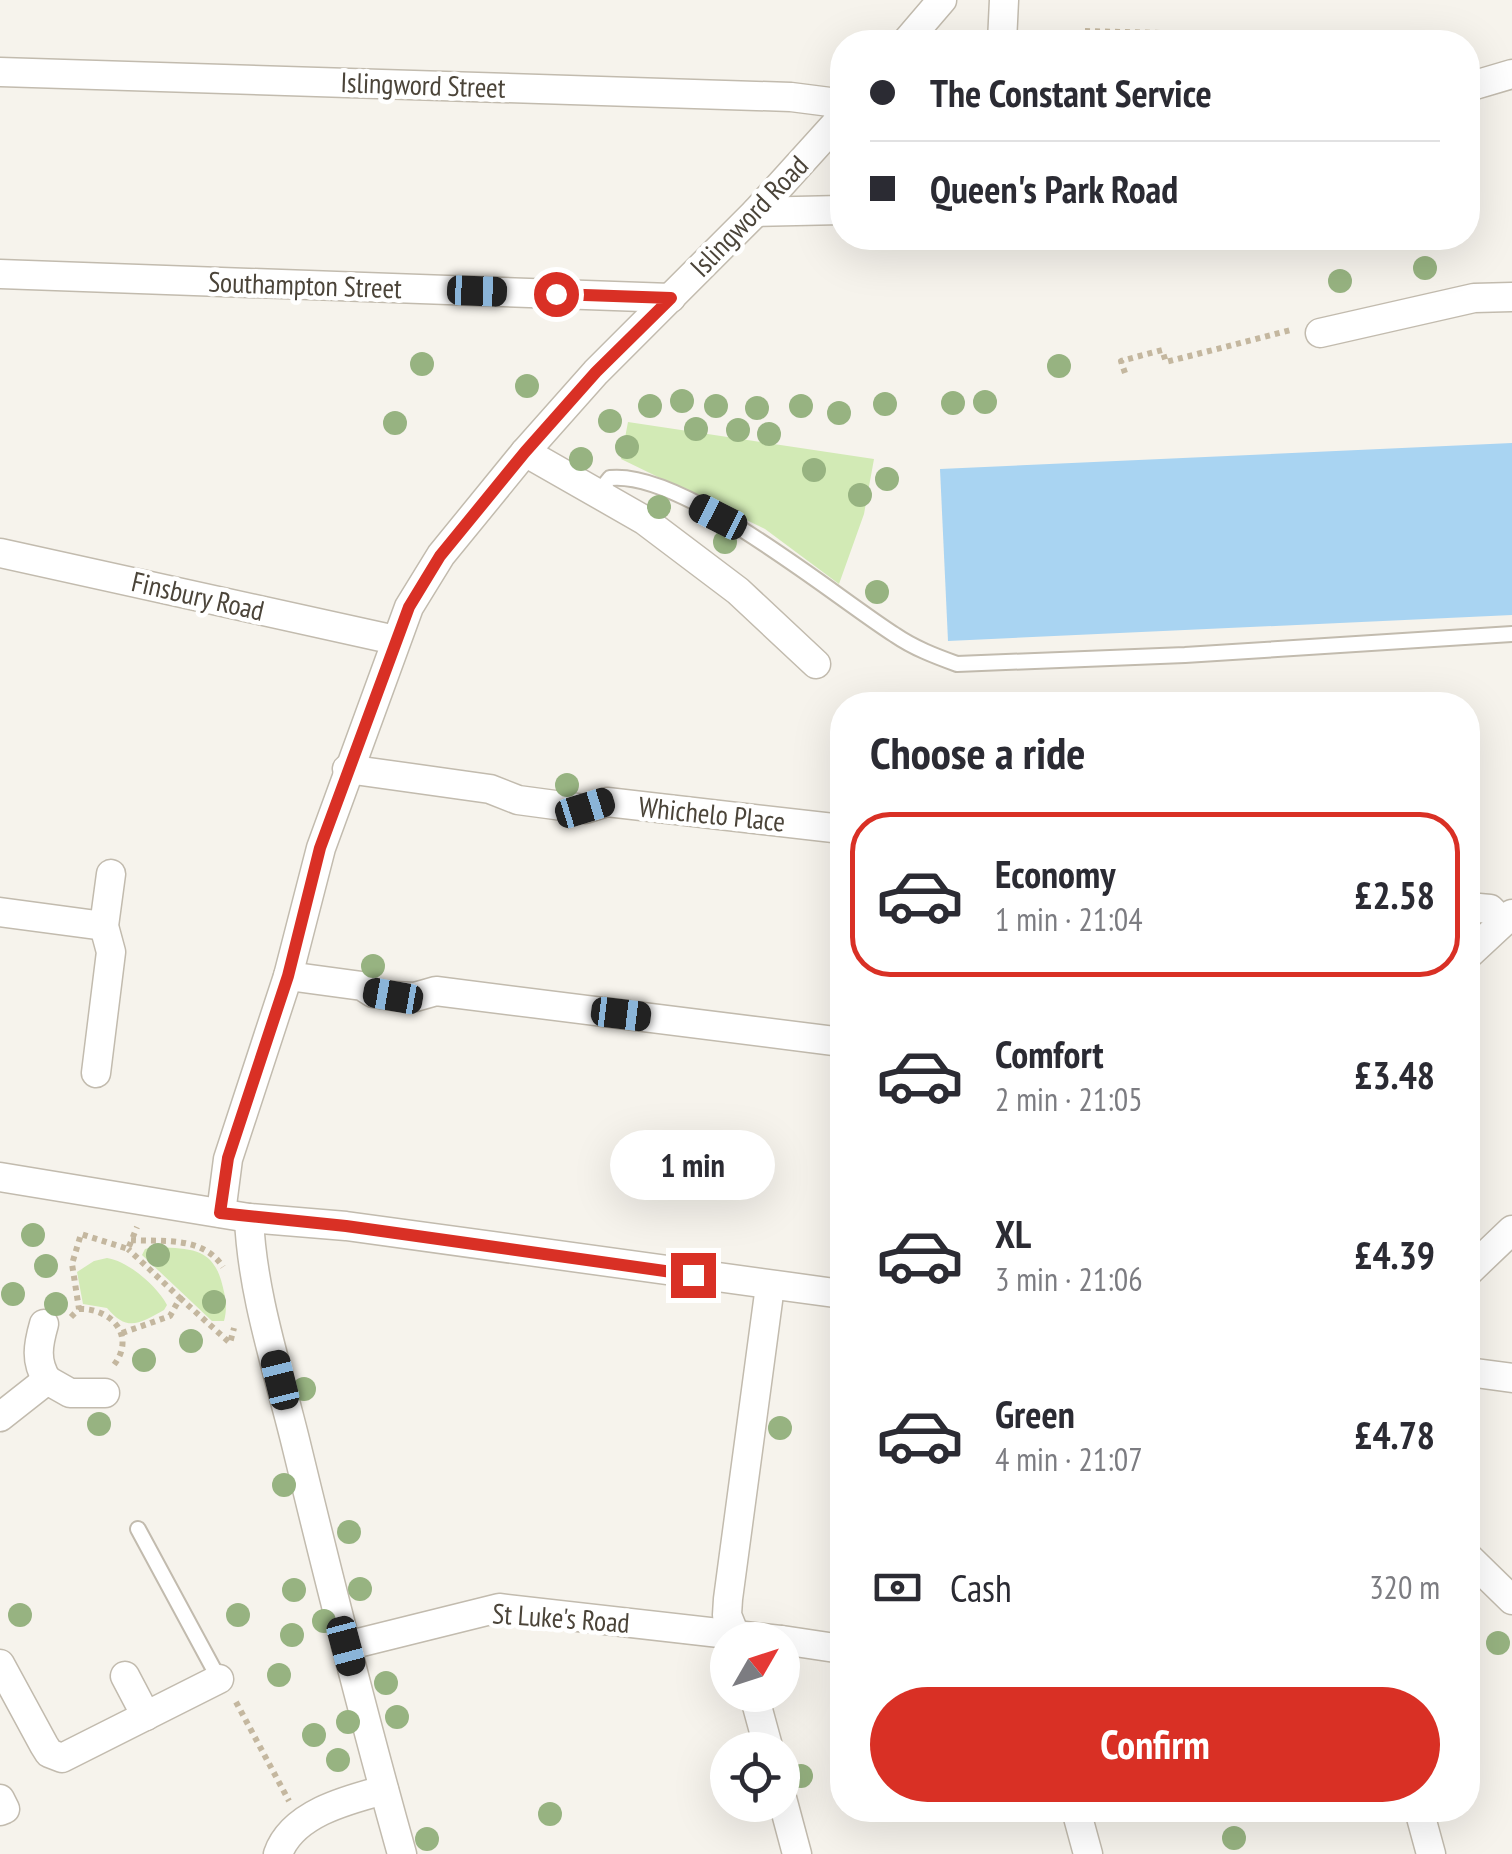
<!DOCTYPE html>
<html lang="en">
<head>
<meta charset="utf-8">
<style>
  :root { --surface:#fff; --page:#f7f7f7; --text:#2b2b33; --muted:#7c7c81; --line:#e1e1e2; --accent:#d93025 }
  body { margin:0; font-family:"PT Sans Narrow",sans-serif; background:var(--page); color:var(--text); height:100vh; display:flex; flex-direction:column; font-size:38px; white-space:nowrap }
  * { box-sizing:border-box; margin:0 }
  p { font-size:32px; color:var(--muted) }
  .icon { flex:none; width:55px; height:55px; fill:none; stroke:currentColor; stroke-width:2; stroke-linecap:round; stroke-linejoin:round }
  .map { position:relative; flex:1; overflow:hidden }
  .panel { position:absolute; left:830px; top:692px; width:650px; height:1130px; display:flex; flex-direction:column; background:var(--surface); border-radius:40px; box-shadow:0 10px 40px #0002 }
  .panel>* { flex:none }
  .top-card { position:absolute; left:830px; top:30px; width:650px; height:220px; border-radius:40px; box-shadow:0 10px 40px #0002; display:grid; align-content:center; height:220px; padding:0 40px; background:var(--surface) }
  .needle { width:65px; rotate:51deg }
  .tools { position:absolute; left:710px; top:1622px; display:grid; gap:20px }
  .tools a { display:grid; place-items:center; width:90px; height:90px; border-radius:50%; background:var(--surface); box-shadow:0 10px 40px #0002; font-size:50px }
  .end { position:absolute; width:45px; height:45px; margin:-22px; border:12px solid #d93025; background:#fff; box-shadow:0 0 0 5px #fff }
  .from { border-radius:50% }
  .bubble { position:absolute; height:70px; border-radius:35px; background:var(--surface); box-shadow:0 10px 40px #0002; font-size:32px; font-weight:800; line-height:70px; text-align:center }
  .car { position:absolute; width:30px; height:60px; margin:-30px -15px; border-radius:12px; box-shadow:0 0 8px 2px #0007; background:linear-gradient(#222 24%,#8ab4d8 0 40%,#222 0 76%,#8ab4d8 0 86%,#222 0) }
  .top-card b { display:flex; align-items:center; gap:35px; height:95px; font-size:38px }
  .top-card b+b { border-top:2px solid var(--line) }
  .top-card i { width:25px; height:25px; background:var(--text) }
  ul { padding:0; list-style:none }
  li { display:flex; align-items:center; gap:30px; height:165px; margin:0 20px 15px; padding:0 20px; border:5px solid transparent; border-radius:40px }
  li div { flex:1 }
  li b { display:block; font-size:38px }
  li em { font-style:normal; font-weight:800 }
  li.on { border-color:var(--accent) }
  li>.icon { width:90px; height:90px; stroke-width:1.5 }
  h2 { padding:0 40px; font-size:45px; line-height:120px }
  .pay { display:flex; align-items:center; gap:25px; height:110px; padding:0 40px; font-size:38px }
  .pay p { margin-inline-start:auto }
  .button { display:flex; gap:20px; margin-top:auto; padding:20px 40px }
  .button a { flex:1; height:115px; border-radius:60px; background:var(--accent); color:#fff; font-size:40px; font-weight:800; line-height:115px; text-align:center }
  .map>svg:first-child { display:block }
  .green { fill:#d2eab5 }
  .water { fill:#a9d4f2 }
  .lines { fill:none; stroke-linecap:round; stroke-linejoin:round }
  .service-casing { stroke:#c2bbae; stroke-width:18 }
  .minor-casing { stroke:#c2bbae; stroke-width:31 }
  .path { stroke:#c4b79f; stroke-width:6; stroke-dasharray:5 5; stroke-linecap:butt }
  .service { stroke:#fff; stroke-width:14 }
  .minor { stroke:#fff; stroke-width:28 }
  .tree { fill:#97b381 }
  .route { stroke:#d93025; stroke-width:12 }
  .labels { text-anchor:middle; stroke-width:9; stroke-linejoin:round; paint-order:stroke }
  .street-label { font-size:28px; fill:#4b4439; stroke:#fff }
</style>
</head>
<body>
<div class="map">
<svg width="1512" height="1854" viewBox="0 0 1512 1854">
  <rect width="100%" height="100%" fill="#f6f3ec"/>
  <g class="green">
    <path d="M628,422L874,459L864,514L839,584L765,529L621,459Z"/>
    <path d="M155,1247C186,1249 211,1246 221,1280C225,1294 228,1307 224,1321H212L142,1255L145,1249Z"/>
    <path d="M107,1258C128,1261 157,1286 167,1305L164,1310C139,1324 127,1332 107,1308L83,1304L77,1272L94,1261Z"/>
  </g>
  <path class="water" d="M1512,443V615L948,641L940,469Z"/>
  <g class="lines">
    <defs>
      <g id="service">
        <path d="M598,493L610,478C683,470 831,594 895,635C914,648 935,656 957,664L1185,655L1512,634"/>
        <path d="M138,1529L219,1679"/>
      </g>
      <g id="minor">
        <path d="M906,42L942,0"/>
        <path d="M1002,42L1004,0"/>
        <path d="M0,72L791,97L830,102L842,113"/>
        <path d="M1468,87L1512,74"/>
        <path d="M756,212L842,210"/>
        <path d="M0,274L671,298"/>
        <path d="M1320,333L1474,298L1512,297"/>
        <path d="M525,452L644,520L738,591L816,664"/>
        <path d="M0,553L395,640"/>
        <path d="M347,769L490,789L518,800L585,809L607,802L842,829"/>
        <path d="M1468,907L1490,909L1503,922"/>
        <path d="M0,912L104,926"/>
        <path d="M1468,955L1512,914"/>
        <path d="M288,976L362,986L373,993L393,996L415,997L436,991L842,1042"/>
        <path d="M96,1073L111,952L104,926L111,874"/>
        <path d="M0,1177L249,1218L346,1226L842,1294"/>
        <path d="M221,1213L228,1159L288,976L321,848L409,607L441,555L525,452L596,372L756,212L842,117"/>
        <path d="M249,1218C252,1295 279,1373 297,1448C330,1584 364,1719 402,1854"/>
        <path d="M1468,1272L1512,1230"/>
        <path d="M44,1324C38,1345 35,1361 47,1380"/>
        <path d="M1468,1372L1512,1378"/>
        <path d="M0,1417L47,1380L70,1393H105"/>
        <path d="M1468,1557L1512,1600"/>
        <path d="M737,1640L727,1615L728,1599L770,1286"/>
        <path d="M782,1640L842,1649"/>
        <path d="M346,1646L499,1608L780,1640"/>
        <path d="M0,1664L44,1745L49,1753L62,1758L219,1679"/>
        <path d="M125,1676L146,1716"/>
        <path d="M754,1695L769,1750"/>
        <path d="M782,1798L797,1854"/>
        <path d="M0,1799L5,1809L0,1811"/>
        <path d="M1076,1810L1088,1854"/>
        <path d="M1419,1810L1431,1854"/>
        <path d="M278,1854C292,1814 346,1800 384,1790"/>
      </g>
    </defs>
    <use href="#service" class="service-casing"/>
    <use href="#minor" class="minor-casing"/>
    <g class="path">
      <path d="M1085,31L1162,33V42"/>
      <path d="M1125,373L1121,361L1162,350L1166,362L1291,330"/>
      <path d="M131,1240C165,1242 203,1236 223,1267"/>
      <path d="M180,1298L230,1343L234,1328"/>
      <path d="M79,1309C112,1308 137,1337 113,1366"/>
      <path d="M71,1317L79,1309L72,1264L81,1234L128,1249L137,1227"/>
      <path d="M122,1333L170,1316L180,1298L128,1249"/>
      <path d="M236,1702L289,1801"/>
    </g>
    <use href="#service" class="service"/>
    <use href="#minor" class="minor"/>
  </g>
  <g class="tree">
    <circle cx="1425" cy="268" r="12"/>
    <circle cx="1340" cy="281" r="12"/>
    <circle cx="422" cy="364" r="12"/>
    <circle cx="1059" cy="366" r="12"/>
    <circle cx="527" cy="386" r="12"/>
    <circle cx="682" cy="401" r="12"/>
    <circle cx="985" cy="402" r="12"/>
    <circle cx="953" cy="403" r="12"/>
    <circle cx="885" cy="404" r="12"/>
    <circle cx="650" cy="406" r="12"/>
    <circle cx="716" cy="406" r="12"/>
    <circle cx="801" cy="406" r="12"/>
    <circle cx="757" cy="408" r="12"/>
    <circle cx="839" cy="413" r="12"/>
    <circle cx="610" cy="421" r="12"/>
    <circle cx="395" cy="423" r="12"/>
    <circle cx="696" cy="429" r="12"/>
    <circle cx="738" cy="430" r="12"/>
    <circle cx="769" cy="434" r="12"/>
    <circle cx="627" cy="447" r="12"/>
    <circle cx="581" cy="459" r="12"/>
    <circle cx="814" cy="470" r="12"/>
    <circle cx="887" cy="479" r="12"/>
    <circle cx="860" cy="495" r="12"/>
    <circle cx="659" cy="507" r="12"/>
    <circle cx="725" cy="542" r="12"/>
    <circle cx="877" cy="592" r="12"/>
    <circle cx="567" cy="785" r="12"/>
    <circle cx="373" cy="966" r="12"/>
    <circle cx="33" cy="1235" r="12"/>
    <circle cx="158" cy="1255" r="12"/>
    <circle cx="46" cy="1266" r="12"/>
    <circle cx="13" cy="1294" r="12"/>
    <circle cx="214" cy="1302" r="12"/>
    <circle cx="56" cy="1304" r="12"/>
    <circle cx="191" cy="1341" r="12"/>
    <circle cx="144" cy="1360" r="12"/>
    <circle cx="304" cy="1389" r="12"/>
    <circle cx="99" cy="1424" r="12"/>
    <circle cx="780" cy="1428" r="12"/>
    <circle cx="284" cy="1485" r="12"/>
    <circle cx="349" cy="1532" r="12"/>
    <circle cx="360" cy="1589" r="12"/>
    <circle cx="294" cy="1590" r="12"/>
    <circle cx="20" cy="1615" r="12"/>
    <circle cx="238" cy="1615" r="12"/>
    <circle cx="324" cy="1621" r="12"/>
    <circle cx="292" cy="1635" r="12"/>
    <circle cx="1498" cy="1643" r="12"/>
    <circle cx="279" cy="1675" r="12"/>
    <circle cx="386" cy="1683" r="12"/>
    <circle cx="397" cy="1717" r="12"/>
    <circle cx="348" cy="1722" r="12"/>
    <circle cx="314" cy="1735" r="12"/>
    <circle cx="338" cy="1760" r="12"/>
    <circle cx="801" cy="1776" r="12"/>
    <circle cx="550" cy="1814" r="12"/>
    <circle cx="1234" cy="1838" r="12"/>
    <circle cx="427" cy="1839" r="12"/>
  </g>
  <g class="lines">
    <path class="route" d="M556,294L671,298L596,372L525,452L440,556L409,607L320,848L288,976L228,1158L220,1213L346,1226L693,1275"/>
  </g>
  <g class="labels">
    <g class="street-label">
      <text transform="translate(423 85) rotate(2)" y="10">Islingword Street</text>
      <text transform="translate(749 216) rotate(-46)" y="10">Islingword Road</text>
      <text transform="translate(305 285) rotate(2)" y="10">Southampton Street</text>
      <text transform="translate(198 596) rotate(13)" y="10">Finsbury Road</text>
      <text transform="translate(712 814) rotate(6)" y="10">Whichelo Place</text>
      <text transform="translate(561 1618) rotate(4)" y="10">St Luke's Road</text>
    </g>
  </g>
</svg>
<div class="tools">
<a><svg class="needle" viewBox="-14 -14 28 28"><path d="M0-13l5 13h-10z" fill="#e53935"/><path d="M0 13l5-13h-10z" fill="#7c7c81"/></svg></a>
<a><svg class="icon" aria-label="locate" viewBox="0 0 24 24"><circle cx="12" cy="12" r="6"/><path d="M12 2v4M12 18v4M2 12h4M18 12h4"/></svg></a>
</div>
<i class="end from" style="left:556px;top:294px"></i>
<i class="end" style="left:693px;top:1275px"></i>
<div class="bubble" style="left:610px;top:1130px;width:165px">1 min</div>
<i class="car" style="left:477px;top:291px;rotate:92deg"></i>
<i class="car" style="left:718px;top:517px;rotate:297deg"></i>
<i class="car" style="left:585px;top:808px;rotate:73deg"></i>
<i class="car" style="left:393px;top:996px;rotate:280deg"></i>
<i class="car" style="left:621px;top:1014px;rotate:97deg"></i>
<i class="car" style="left:280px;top:1380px;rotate:346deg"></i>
<i class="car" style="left:346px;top:1646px;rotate:165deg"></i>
<div class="top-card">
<b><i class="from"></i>The Constant Service</b>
<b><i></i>Queen's Park Road</b>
</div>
<section class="panel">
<h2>Choose a ride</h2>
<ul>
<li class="on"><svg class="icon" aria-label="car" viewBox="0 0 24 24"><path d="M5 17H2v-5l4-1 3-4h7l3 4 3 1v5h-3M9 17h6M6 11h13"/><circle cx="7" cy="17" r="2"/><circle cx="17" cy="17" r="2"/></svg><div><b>Economy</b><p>1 min · 21:04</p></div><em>£2.58</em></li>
<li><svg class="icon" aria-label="car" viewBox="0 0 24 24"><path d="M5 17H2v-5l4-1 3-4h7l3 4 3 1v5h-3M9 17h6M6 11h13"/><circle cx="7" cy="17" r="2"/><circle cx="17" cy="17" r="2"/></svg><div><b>Comfort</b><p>2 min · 21:05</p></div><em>£3.48</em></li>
<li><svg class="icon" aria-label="car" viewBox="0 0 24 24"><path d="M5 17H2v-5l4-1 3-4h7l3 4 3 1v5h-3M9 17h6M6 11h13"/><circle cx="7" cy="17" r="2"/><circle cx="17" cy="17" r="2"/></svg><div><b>XL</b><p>3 min · 21:06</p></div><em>£4.39</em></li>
<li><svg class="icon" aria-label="car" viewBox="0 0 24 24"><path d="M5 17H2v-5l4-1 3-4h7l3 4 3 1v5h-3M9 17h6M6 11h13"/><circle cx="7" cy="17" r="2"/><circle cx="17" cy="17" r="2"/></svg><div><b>Green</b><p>4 min · 21:07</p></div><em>£4.78</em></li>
</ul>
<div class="pay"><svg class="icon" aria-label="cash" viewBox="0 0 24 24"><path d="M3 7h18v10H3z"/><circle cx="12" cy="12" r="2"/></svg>Cash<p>320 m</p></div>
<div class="button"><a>Confirm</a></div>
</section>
</div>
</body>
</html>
